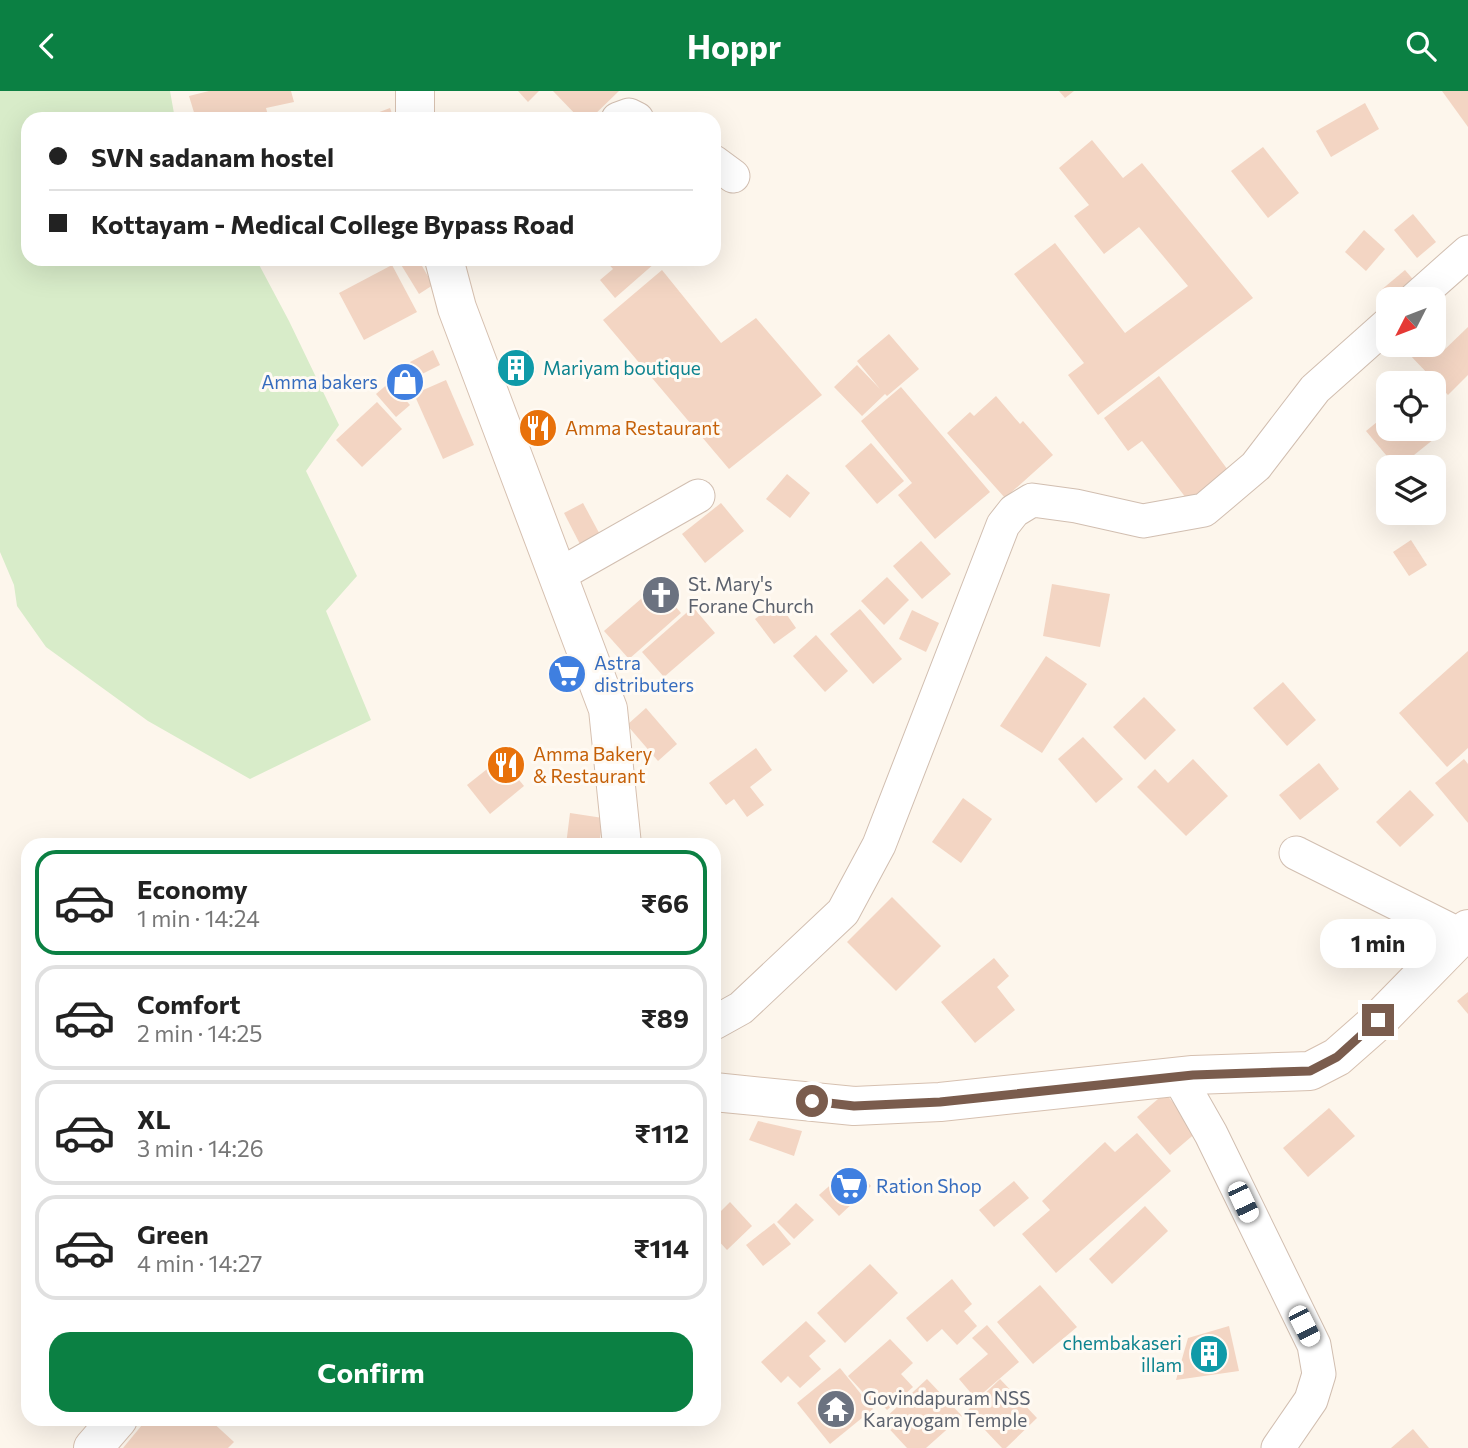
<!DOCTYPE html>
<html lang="en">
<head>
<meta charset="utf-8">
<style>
  :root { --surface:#fff; --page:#f6f6f6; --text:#222; --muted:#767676; --line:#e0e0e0; --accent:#0b8043 }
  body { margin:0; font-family:Commissioner,sans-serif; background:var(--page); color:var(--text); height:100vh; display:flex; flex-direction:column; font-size:26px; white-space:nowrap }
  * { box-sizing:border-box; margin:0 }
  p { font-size:23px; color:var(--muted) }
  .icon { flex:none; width:38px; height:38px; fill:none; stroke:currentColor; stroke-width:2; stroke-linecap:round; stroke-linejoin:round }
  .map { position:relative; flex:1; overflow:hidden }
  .drawer { position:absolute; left:21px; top:747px; width:700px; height:588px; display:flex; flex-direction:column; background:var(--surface); border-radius:21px; box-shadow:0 7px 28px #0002 }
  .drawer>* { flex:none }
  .guide { position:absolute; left:21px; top:21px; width:700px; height:154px; border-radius:21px; box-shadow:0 7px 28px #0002; display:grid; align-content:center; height:154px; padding:0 28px; background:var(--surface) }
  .needle { width:46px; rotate:228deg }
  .buttons { position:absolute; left:1376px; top:196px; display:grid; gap:14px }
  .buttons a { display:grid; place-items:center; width:70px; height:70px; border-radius:14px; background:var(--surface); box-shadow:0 7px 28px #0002; font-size:35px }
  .end { position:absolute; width:32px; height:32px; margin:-16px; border:9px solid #7a5c4d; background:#fff; box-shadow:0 0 0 4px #fff }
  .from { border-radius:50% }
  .bubble { position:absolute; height:49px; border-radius:21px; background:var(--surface); box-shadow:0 7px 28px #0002; font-size:23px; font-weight:700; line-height:49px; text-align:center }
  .car { position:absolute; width:21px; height:42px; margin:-21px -10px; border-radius:9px; box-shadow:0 0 5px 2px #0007; background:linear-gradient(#fff 24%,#345 0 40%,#fff 0 76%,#345 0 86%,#fff 0) }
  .guide b { display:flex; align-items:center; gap:24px; height:66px; font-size:26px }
  .guide b+b { border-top:2px solid var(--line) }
  .guide i { width:18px; height:18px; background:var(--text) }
  ul { padding:12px 0 0; list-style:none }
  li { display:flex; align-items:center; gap:21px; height:105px; margin:0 14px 10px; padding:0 14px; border:4px solid var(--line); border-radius:21px }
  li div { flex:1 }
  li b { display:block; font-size:26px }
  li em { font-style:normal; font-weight:700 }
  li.active { border-color:var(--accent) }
  li>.icon { width:63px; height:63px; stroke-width:1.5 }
  .button { display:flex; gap:14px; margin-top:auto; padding:14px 28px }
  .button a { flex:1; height:80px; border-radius:21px; background:var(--accent); color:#fff; font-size:28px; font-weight:700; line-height:80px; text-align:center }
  header { display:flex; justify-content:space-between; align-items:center; height:91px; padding:0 28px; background:var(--accent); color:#fff; font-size:32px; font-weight:700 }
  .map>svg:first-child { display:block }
  .green { fill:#d8ecc9 }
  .building { fill:#f3d5c3 }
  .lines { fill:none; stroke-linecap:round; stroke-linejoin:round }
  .minor-casing { stroke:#d1beb0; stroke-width:35 }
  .secondary-casing { stroke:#d6c0b0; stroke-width:40 }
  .minor { stroke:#fff; stroke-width:33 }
  .secondary { stroke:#fff; stroke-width:38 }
  .route { stroke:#7a5c4d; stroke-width:9 }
  .labels { text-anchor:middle; stroke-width:6; stroke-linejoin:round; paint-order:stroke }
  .culture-label { font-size:19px; fill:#0d838f; stroke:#fffaf3; text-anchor:start }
  .shop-label { font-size:19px; fill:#366cbe; stroke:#fffaf3; text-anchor:start }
  .food-label { font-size:19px; fill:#c56008; stroke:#fffaf3; text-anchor:start }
  .worship-label { font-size:19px; fill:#5b616d; stroke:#fffaf3; text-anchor:start }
</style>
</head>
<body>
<header><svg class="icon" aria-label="back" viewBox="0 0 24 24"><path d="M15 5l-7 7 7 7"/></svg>Hoppr<svg class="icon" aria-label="search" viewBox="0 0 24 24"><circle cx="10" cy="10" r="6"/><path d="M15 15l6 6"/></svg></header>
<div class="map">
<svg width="1468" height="1357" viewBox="0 0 1468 1357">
  <rect width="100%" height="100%" fill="#fdf6ec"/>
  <path class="green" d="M0,0H170L175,28H28V168H256L289,230L339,334L306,380L357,485L326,520L371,629L250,688L148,630L46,556L17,515L14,494L0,461Z"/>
  <g class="building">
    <path d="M209,0H291L294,11L266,17L269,28H196L189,5Z"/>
    <path d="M518,0H539L528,11Z"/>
    <path d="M553,0H619L590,28H580Z"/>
    <path d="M1059,0H1074L1065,7Z"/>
    <path d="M1442,0H1468V36Z"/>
    <path d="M1365,12L1379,38L1331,66L1316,40Z"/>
    <path d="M390,17L394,28H361Z"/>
    <path d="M1092,49L1123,87L1142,72L1253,207L1098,324L1068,284L1084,272L1014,183L1055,152L1125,242L1188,195L1139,136L1104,163L1074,125L1089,114L1059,77Z"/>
    <path d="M1263,56L1299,102L1268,127L1231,80Z"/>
    <path d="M1413,123L1436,151L1417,167L1394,139Z"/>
    <path d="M1364,139L1385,158L1366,180L1345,161Z"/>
    <path d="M407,168H418L433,194L419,203L400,172Z"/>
    <path d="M604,168H652L655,172L615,207L600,189L613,178Z"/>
    <path d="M392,174L417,221L364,249L339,202Z"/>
    <path d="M662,179L721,252L756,227L822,304L729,378L603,229Z"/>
    <path d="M1405,179L1423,200L1413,208H1386L1380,200Z"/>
    <path d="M1468,236V284L1448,304L1410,264L1421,254H1431L1440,263Z"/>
    <path d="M889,243L919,278L887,305L885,303L862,325L834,296L857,274L880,298L857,270Z"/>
    <path d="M433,259L440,274L418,285L410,271Z"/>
    <path d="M528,259L536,281L506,292L496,273Z"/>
    <path d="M1159,285L1233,386L1193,416L1142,350L1128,360L1104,327Z"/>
    <path d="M446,289L474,354L443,368L414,303Z"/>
    <path d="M390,291L410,314L396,326L376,303Z"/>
    <path d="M901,296L990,401L935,448L898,404L912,392L861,330Z"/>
    <path d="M996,305L1020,333L1023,330L1053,364L1005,407L947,342L970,321L974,325Z"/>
    <path d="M377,311L402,338L362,376L336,349Z"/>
    <path d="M1388,322V338H1426L1434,348L1399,376H1396L1366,340Z"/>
    <path d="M871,352L904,390L877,413L845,375Z"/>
    <path d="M787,383L810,402L790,427L766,408Z"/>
    <path d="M583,412L604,451L584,461L564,422Z"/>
    <path d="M721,412L744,440L705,472L682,443Z"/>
    <path d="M1411,449L1427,474L1409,485L1393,461Z"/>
    <path d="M921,450L951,483L922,508L893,475Z"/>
    <path d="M887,486L909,509L884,534L861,510Z"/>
    <path d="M1052,493L1110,503L1100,556L1043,545Z"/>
    <path d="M657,494L681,522L629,568L604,540Z"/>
    <path d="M778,511L796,537L774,553L755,528Z"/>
    <path d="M693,516L715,542L664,586L642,561Z"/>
    <path d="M860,518L902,568L873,593L830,543Z"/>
    <path d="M912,519L939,532L926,561L899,548Z"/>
    <path d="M816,544L848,580L825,601L793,565Z"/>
    <path d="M1468,560V657L1447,676L1399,622Z"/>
    <path d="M1046,565L1087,593L1042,662L1000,635Z"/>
    <path d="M1283,591L1316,629L1287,655L1253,617Z"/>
    <path d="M1144,606L1176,639L1145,669L1113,636Z"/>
    <path d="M646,617L677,653L658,670L627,634Z"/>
    <path d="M1083,646L1123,688L1096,712L1058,668Z"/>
    <path d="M756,657L772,679L750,696L764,714L747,726L734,708L726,714L709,692Z"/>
    <path d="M501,667L524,695L490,723L467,694Z"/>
    <path d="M1193,668L1228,705L1186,745L1137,696L1155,678L1168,692Z"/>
    <path d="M1464,668L1468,673V732L1435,692Z"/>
    <path d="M1319,672L1339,698L1300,729L1279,704Z"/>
    <path d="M1410,699L1434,724L1400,756L1376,731Z"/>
    <path d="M963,707L992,728L961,772L932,751Z"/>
    <path d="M570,722L603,727L599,754H566Z"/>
    <path d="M892,806L941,855L896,900L847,851Z"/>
    <path d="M994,867L1009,885L997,896L1015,919L975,952L941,911Z"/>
    <path d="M1468,901V923L1457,910Z"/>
    <path d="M1165,1002L1198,1040L1170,1064L1137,1026Z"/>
    <path d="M1329,1017L1355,1045L1308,1086L1283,1057Z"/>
    <path d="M758,1030L802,1040L794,1065L749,1049Z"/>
    <path d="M1137,1042L1171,1080L1056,1182L1022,1143L1050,1119L1042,1110L1105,1051L1115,1061Z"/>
    <path d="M852,1075L871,1095L839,1125L819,1104Z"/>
    <path d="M1014,1090L1029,1107L994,1136L979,1119Z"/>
    <path d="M730,1111L752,1135L727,1159L714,1145V1127Z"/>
    <path d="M796,1112L814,1129L794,1148L777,1131Z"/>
    <path d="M1145,1115L1168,1140L1112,1193L1089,1168Z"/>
    <path d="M774,1132L791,1153L763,1175L746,1154Z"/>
    <path d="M870,1173L898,1202L845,1252L817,1222Z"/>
    <path d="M714,1182L721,1189L714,1196Z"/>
    <path d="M952,1188L972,1213L964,1220L977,1235L957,1254L942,1238L927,1251L906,1227Z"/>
    <path d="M1040,1194L1077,1236L1033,1273L997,1231Z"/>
    <path d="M806,1230L826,1250L809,1265L821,1278L800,1297L788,1285L781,1292L761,1271Z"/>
    <path d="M987,1234L1019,1271L976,1308L959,1288L988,1263L972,1247Z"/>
    <path d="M1229,1235L1239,1280L1176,1289L1188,1247Z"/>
    <path d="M890,1248L913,1272L901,1283L913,1296L887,1319L875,1306L871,1310L848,1285Z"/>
    <path d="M840,1277L873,1318L830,1353L797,1312Z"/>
    <path d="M927,1288L962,1325L926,1357H907L882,1330Z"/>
    <path d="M1000,1288L1037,1327L1006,1357H1002L967,1320Z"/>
    <path d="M147,1328H209L234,1351L228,1357H123Z"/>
    <path d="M1413,1338L1429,1357H1391Z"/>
  </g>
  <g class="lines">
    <defs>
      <g id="minor">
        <path d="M618,28L629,24L637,28"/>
        <path d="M714,71L733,85"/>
        <path d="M1415,208L1468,161"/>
        <path d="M557,485L698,405"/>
        <path d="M1296,762L1460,844"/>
        <path d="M714,932L741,917L843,821L879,754L1003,434L1014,420L1032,409L1076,415L1143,430L1204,419L1256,375L1315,298L1388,233"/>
        <path d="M1178,985L1211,1043L1314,1254L1319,1283L1311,1309L1278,1357"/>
      </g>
      <g id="secondary">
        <path d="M415,0V28"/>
        <path d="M444,168L457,217L608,618L622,754"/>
        <path d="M714,1001L854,1015L940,1011L1193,984L1310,980L1337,966L1379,929L1468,838"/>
        <path d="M93,1357L118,1328"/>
      </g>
    </defs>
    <use href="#minor" class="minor-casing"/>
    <use href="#secondary" class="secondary-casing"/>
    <use href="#minor" class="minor"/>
    <use href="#secondary" class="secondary"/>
  </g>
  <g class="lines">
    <path class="route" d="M812,1010L854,1015L940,1011L1193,984L1310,980L1337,966L1378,929"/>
  </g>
  <defs>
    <symbol id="building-disc" viewBox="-11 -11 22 22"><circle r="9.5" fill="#0f9aa8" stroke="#fffaf3"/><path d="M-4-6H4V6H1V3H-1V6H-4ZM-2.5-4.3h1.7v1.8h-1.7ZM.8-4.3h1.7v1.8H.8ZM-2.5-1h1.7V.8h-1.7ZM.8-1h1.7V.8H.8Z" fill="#fff"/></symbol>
    <symbol id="shop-disc" viewBox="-11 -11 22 22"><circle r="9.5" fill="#3f7fe0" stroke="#fffaf3"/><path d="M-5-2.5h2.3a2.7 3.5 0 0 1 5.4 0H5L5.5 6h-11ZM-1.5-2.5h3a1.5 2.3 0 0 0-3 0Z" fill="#fff"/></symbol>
    <symbol id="restaurant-disc" viewBox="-11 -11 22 22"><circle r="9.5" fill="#e8710a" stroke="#fffaf3"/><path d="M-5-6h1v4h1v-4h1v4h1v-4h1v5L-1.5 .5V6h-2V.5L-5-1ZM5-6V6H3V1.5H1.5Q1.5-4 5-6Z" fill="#fff"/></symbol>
    <symbol id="church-disc" viewBox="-11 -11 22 22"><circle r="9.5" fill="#6b7280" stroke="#fffaf3"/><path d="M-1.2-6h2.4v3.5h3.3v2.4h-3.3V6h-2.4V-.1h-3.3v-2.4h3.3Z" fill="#fff"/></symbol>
    <symbol id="supermarket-disc" viewBox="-11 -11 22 22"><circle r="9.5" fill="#3f7fe0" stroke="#fffaf3"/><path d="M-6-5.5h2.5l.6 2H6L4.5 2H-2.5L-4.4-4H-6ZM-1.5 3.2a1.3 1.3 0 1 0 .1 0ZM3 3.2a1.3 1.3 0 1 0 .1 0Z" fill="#fff"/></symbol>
    <symbol id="temple-disc" viewBox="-11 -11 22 22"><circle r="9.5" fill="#6b7280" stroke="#fffaf3"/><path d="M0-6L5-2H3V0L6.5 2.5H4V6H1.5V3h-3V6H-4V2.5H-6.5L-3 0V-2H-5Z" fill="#fff"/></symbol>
  </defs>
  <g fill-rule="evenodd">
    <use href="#building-disc" x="494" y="255" width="44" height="44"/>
    <use href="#shop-disc" x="383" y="269" width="44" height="44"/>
    <use href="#restaurant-disc" x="516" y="315" width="44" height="44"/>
    <use href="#church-disc" x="639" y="482" width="44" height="44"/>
    <use href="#supermarket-disc" x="545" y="561" width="44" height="44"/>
    <use href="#restaurant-disc" x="484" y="652" width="44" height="44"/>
    <use href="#supermarket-disc" x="827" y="1073" width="44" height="44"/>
    <use href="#building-disc" x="1187" y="1241" width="44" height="44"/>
    <use href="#temple-disc" x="814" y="1296" width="44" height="44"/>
  </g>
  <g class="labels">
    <g class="culture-label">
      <text x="543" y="284">Mariyam boutique</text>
      <text x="1182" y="1259" text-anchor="end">chembakaseri<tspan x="1182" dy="22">illam</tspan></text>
    </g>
    <g class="shop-label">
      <text x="378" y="298" text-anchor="end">Amma bakers</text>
      <text x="594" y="579">Astra<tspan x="594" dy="22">distributers</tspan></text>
      <text x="876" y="1102">Ration Shop</text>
    </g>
    <g class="food-label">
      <text x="565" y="344">Amma Restaurant</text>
      <text x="533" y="670">Amma Bakery<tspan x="533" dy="22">&amp; Restaurant</tspan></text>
    </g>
    <g class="worship-label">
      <text x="688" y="500">St. Mary's<tspan x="688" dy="22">Forane Church</tspan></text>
      <text x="863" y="1314">Govindapuram NSS<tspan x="863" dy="22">Karayogam Temple</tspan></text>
    </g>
  </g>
</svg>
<div class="buttons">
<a><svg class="needle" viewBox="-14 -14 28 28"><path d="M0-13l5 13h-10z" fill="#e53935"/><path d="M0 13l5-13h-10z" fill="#767676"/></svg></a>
<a><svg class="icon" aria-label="locate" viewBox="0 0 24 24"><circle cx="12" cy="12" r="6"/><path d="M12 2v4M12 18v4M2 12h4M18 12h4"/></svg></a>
<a><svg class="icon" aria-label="layers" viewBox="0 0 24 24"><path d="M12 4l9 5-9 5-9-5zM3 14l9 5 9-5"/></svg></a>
</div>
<i class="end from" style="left:812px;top:1010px"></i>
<i class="end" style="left:1378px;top:929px"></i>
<div class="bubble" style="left:1320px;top:828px;width:116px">1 min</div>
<i class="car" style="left:1243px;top:1111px;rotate:155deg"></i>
<i class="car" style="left:1304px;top:1235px;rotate:153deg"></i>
<div class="guide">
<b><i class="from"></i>SVN sadanam hostel</b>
<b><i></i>Kottayam - Medical College Bypass Road</b>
</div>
<section class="drawer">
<ul>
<li class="active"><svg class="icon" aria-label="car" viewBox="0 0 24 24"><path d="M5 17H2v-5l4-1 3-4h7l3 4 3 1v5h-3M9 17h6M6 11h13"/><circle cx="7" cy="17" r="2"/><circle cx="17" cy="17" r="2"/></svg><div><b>Economy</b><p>1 min · 14:24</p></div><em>₹66</em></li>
<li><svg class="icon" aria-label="car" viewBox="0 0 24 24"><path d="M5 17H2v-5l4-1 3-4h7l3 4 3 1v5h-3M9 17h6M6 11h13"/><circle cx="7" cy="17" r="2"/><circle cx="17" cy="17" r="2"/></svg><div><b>Comfort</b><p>2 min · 14:25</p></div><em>₹89</em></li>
<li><svg class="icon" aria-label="car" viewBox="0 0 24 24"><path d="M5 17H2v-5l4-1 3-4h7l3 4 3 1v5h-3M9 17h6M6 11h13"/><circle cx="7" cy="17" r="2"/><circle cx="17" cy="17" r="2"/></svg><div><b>XL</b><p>3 min · 14:26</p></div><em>₹112</em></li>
<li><svg class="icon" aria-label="car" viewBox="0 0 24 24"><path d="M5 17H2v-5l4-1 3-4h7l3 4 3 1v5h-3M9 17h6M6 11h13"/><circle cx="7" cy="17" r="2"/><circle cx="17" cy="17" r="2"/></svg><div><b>Green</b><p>4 min · 14:27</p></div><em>₹114</em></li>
</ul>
<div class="button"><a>Confirm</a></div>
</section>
</div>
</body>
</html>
